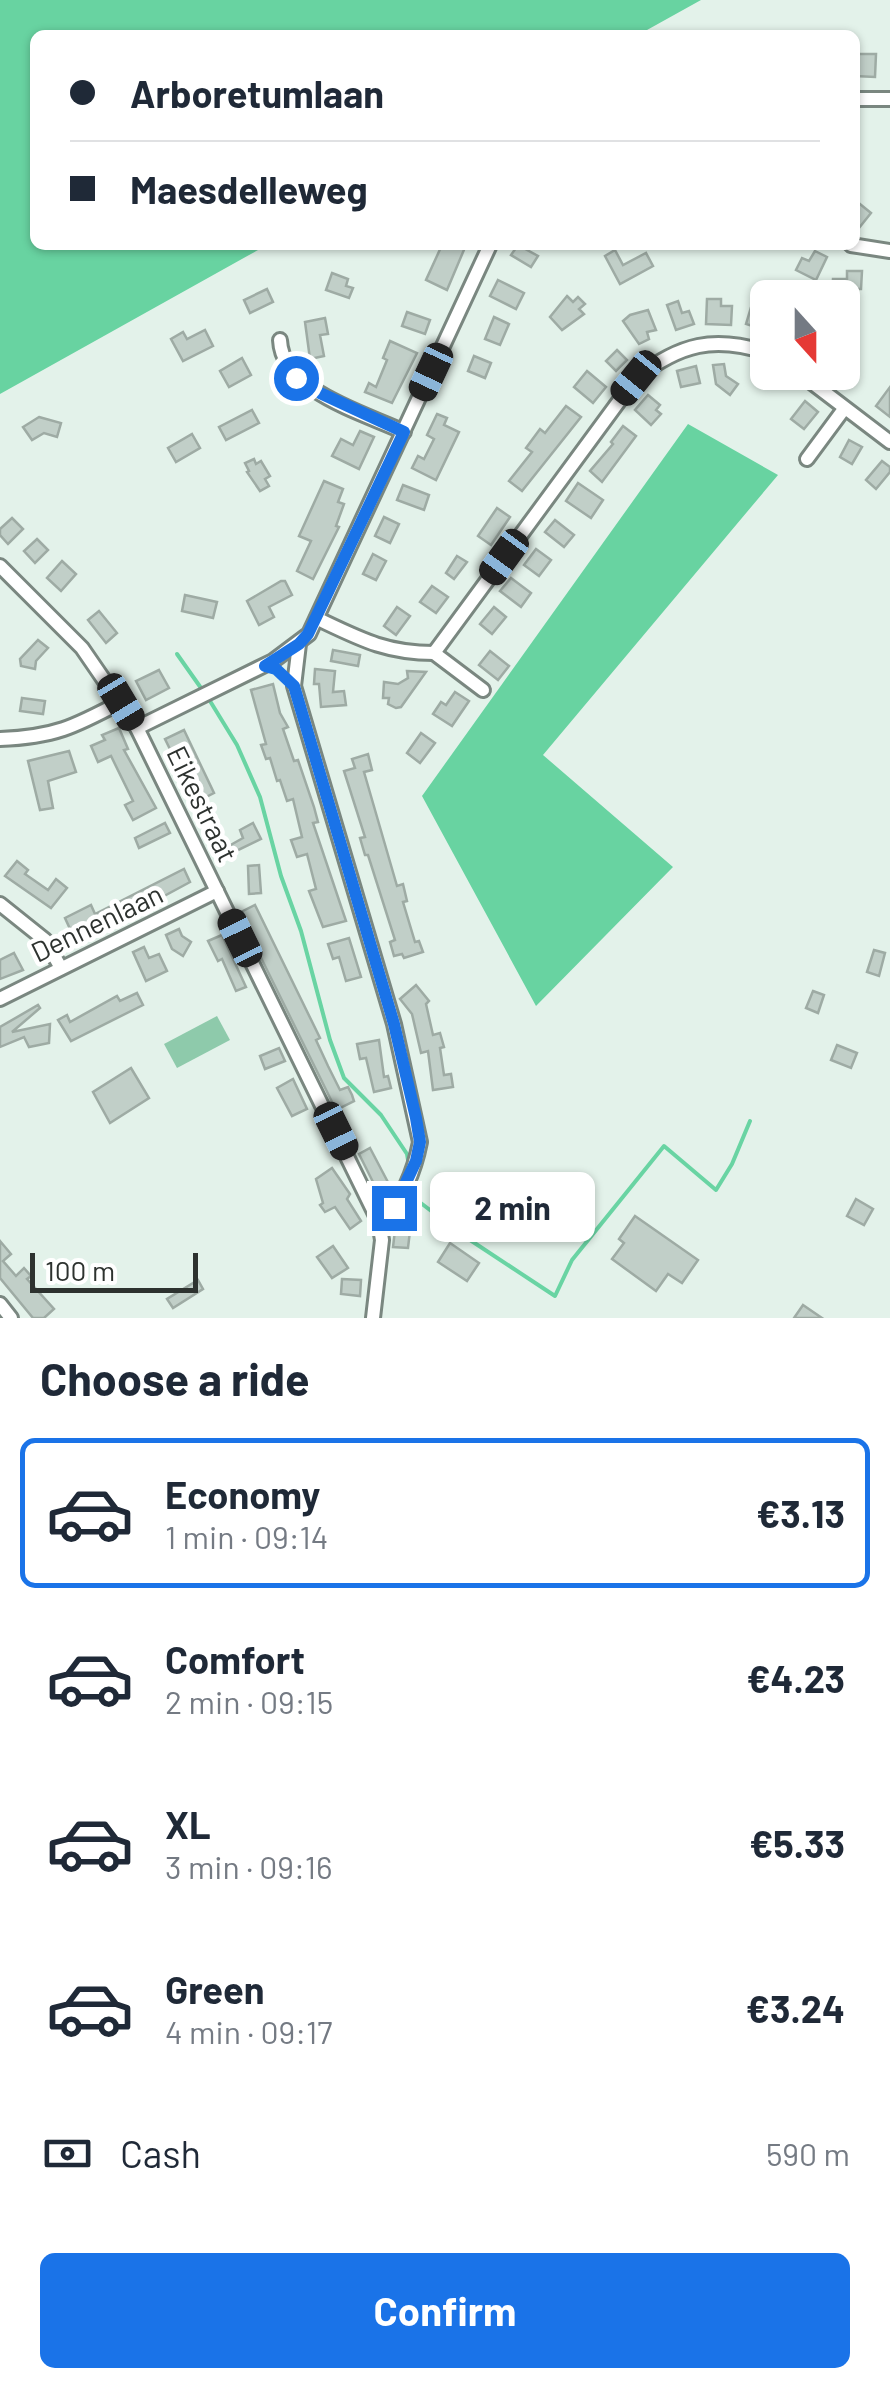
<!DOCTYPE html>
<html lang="en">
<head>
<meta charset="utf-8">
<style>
  :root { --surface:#fff; --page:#f6f6f7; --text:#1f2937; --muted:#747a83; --line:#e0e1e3; --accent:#1a73e8 }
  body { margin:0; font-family:Barlow,sans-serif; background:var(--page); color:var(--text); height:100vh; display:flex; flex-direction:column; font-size:38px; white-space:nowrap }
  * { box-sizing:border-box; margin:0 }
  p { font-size:32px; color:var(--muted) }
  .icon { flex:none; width:55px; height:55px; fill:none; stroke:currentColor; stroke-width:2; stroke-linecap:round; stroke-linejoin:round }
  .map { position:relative; height:1318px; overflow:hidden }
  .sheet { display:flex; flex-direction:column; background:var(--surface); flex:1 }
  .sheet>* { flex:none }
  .top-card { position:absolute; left:30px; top:30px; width:830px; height:220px; border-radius:15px; box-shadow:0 2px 8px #0004; display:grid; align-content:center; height:220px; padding:0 40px; background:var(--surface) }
  .needle { width:65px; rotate:159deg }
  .controls { position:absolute; left:750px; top:280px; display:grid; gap:20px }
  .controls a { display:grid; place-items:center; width:110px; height:110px; border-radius:15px; background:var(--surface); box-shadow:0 2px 8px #0004; font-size:50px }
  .scale { position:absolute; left:30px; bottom:25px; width:168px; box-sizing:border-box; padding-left:10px; border:5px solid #2d322f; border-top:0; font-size:28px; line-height:35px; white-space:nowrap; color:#2d322f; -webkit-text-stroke:8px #fff; paint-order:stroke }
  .end { position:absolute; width:45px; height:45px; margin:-22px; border:12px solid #1a73e8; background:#fff; box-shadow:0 0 0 5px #fff }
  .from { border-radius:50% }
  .bubble { position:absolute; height:70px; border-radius:15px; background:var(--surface); box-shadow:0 2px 8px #0004; font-size:32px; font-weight:700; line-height:70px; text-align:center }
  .car { position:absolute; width:30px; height:60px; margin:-30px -15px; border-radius:12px; box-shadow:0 0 8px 2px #0007; background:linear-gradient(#222 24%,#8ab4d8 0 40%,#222 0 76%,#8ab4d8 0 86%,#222 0) }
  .top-card b { display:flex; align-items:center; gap:35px; height:95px; font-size:38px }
  .top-card b+b { border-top:2px solid var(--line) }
  .top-card i { width:25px; height:25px; background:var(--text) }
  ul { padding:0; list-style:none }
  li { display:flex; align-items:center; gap:30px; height:150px; margin:0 20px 15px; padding:0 20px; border:5px solid transparent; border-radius:15px }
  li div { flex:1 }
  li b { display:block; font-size:38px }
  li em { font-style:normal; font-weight:700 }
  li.selected { border-color:var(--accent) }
  li>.icon { width:90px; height:90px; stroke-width:1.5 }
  h2 { padding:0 40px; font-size:45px; line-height:120px }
  .pay { display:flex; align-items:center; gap:25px; height:110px; padding:0 40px; font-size:38px }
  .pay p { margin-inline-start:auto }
  .button { display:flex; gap:20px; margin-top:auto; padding:20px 40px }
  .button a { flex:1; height:115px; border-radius:15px; background:var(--accent); color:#fff; font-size:40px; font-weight:700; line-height:115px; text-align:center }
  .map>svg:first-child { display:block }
  .green { fill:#8ecaab }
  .forest { fill:#68d3a1 }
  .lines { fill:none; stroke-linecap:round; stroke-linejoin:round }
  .stream { stroke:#69d4a3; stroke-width:4 }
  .building { fill:#c1cfc8; stroke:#9eaba4; stroke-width:2.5 }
  .minor-casing { stroke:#7a8780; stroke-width:18 }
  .minor { stroke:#fff; stroke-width:12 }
  .route { stroke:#1a73e8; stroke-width:12 }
  .labels { text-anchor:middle; stroke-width:9; stroke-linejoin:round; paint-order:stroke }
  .street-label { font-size:28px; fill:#2d322f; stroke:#fff }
</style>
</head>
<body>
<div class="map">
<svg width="890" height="1318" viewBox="0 0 890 1318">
  <rect width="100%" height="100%" fill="#e3f2ea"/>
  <path class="green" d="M217,1016L230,1040L177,1068L164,1044Z"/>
  <g class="forest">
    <path d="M0,0H701L638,35H35V245H267L0,394Z"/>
    <path d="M688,424L778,475L543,755L673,867L536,1006L422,796Z"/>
  </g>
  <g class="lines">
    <g class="stream">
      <path d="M177,654L201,688"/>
      <path d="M210,701L237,745L260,797L281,876L301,931L330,1040L344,1078L381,1115L407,1154L408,1160"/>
      <path d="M409,1194L464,1236L555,1296L572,1260L664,1146L716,1190L732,1164L750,1121"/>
    </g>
  </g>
  <g class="building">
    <path d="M855,54H876L875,77L855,76Z"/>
    <path d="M855,200L871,213L855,233Z"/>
    <path d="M442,245H466L447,290L426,280Z"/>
    <path d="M518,245L538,256L531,267L511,255Z"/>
    <path d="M615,250L623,265L646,253L653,266L620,284L605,256Z"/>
    <path d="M815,251L827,257L816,280L796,270L802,258L809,261Z"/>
    <path d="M847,271H862L861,289H855V297H832L833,279H847Z"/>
    <path d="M332,273L348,279L346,286L353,288L349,298L326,290Z"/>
    <path d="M498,280L524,293L516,309L490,296Z"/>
    <path d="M267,289L273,302L250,313L244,300Z"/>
    <path d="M755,294L768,298V331L746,324Z"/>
    <path d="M567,296L573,302L578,297L585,304L579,309L584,314L562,330L550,317Z"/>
    <path d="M707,299H721V306H732L731,325L706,324Z"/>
    <path d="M678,301L682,313L689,311L694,324L676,330L667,305Z"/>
    <path d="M648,310L656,330L647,332L649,339L639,344L623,321L630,315Z"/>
    <path d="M407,312L430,320L425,334L402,326Z"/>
    <path d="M494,317L509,324L500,345L485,339Z"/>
    <path d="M325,318L328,334L320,335L324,356L310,359L305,322Z"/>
    <path d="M205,330L213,346L183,361L171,339L183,332L187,339Z"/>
    <path d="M390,341L417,353L392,403L365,392L369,383L376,387L387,360L383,358Z"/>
    <path d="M617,350L627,360L616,371L606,361Z"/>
    <path d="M474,356L491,363L485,378L468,371Z"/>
    <path d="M242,358L251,375L229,387L220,371Z"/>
    <path d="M724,364L726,376L738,384L730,395L716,384L713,365Z"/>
    <path d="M696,366L700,383L681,387L677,371Z"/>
    <path d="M587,371L606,387L593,403L574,387Z"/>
    <path d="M890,387V417L876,406Z"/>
    <path d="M648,395L660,405L656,410L661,414L651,425L635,410Z"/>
    <path d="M805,401L818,412L804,429L791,419Z"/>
    <path d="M566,406L581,417L522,491L509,481L532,452L526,448L540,429L545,433Z"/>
    <path d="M252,410L259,423L226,440L219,427Z"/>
    <path d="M437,414L447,418L444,425L459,432L436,480L412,468L418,456L424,459L434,439L427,435Z"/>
    <path d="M39,417L61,423L57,437L44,433L32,440L23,427Z"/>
    <path d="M623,426L636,436L602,482L590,471L613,444L611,442Z"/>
    <path d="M360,431L374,437L359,469L332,456L341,439L353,445Z"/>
    <path d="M192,434L200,448L176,462L168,448Z"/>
    <path d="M849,440L862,447L852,464L840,457Z"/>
    <path d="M254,459L256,464L261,461L270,476L265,479L269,486L260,491L247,472L249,471L245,463Z"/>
    <path d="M882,461L890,467V472L876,489L866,480Z"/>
    <path d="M324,481L343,489L338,502L344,504L336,526L339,527L313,579L297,571L311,541L299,536Z"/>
    <path d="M578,483L603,500L591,518L566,501Z"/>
    <path d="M403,485L429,495L424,510L397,500Z"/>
    <path d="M497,508L510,517L491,545L478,536Z"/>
    <path d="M384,517L399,524L390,543L375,536Z"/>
    <path d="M12,518L23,529L8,544L0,535V529Z"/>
    <path d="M555,520L574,535L564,547L545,532Z"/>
    <path d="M37,539L48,550L35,563L24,551Z"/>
    <path d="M536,549L551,560L539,576L524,565Z"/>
    <path d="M373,554L386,561L376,580L363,574Z"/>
    <path d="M457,556L467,562L454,579L446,573Z"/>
    <path d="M62,561L76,574L61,591L47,578Z"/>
    <path d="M511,578L531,593L521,607L500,591Z"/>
    <path d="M281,581H285L292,595L269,607L274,617L259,625L247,601Z"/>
    <path d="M432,586L448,597L436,613L420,602Z"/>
    <path d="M185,595L217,602L213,618L182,611Z"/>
    <path d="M397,607L410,616L396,635L384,626Z"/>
    <path d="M494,607L506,617L492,634L480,624Z"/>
    <path d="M99,611L117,633L106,643L88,620Z"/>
    <path d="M38,640L48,648L36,661L35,669L21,666L20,659Z"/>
    <path d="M333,650L360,655L358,666L331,661Z"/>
    <path d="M490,651L509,666L498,680L479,665Z"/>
    <path d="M315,669L335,671L333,692L344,691L346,705L321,707L319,684H314Z"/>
    <path d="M159,670L169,688L146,700L136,681Z"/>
    <path d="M407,671L426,672L401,707L396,708L388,704L389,698H383L384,682L398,684L408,678Z"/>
    <path d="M273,684L280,713L288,727L283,729L294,761L298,760L314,807L318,822L313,823L346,921L323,927L309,891L316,889L307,854L297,857L291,840L302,837L293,799L287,801L280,780L277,781L270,758L266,759L261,745L266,744L251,690Z"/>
    <path d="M455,692L469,701L452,726L433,714L441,702L446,705Z"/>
    <path d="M22,698L45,701L43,714L20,711Z"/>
    <path d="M119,728L128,749L124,750L156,808L133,820L125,805L133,801L111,756L98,762L91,746L105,740L102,735Z"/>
    <path d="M184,730L214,793L196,802L165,739Z"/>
    <path d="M421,733L435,743L420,763L407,753Z"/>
    <path d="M69,751L76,772L48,781L53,808L40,810L28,761Z"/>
    <path d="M368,754L372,770L364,772L397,886L403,884L407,901L403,902L415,942L419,941L423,952L404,958L402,954L394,956L390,942L395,940L368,855H365L360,838L365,837L344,771L355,768L352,759Z"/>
    <path d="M165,823L170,833L139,848L135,838Z"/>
    <path d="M253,823L261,839L230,854L227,847L243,838L240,830Z"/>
    <path d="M17,861L28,870L25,874L48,890L56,879L67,888L51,908L5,876Z"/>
    <path d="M259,865L261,893L249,894L248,866Z"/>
    <path d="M184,869L190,882L92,935L87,924L71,931L65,918L91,905L95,914Z"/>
    <path d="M255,905L320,1038L316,1040L328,1066L340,1090L348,1087L352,1095L354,1101L336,1110L239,913Z"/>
    <path d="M179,929L182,936L191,942L183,956L172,949L166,935Z"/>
    <path d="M222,935L246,987L236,991L222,959L218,961L208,941Z"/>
    <path d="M349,938L361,977L346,981L339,957L333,959L328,944Z"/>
    <path d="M144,947L149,958L159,954L167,971L146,981L133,952Z"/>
    <path d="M874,950L885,953L879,976L867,972Z"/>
    <path d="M14,953L23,970L0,979V960Z"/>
    <path d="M416,985L429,1001L426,1004L433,1035L440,1033L444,1047L440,1048L444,1075L451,1074L453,1087L433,1090L428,1051L421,1053L412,1014L400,999Z"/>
    <path d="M813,991L824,995L818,1013L806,1008Z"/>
    <path d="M137,993L143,1005L71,1041L58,1020L67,1015L70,1022L117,996L120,1001Z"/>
    <path d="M38,1005L40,1008L12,1032L50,1024L49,1043L29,1047L24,1037L0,1047V1027Z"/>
    <path d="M379,1040L384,1077L388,1076L391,1088L374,1092L366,1058L360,1059L357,1044Z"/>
    <path d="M837,1045L857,1053L851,1068L831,1060Z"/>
    <path d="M279,1048L285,1061L265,1069L260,1056Z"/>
    <path d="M131,1068L149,1098L110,1123L93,1092Z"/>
    <path d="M293,1079L307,1109L292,1116L277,1088Z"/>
    <path d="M370,1148L391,1188L386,1199L381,1198L359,1154Z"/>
    <path d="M332,1168L350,1194L347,1199L361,1221L350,1229L335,1207L325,1212L320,1205L323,1203L316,1179Z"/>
    <path d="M856,1199L873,1209L864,1225L847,1216Z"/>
    <path d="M635,1216L698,1260L682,1283L668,1274L656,1291L612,1259L624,1243L619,1239Z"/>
    <path d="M395,1230L410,1231L408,1248L393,1247Z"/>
    <path d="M0,1241L11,1254L3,1261L16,1276L24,1268L31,1276L27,1279L54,1309L44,1318H33L0,1278Z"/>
    <path d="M450,1243L479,1263L467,1281L438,1262Z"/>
    <path d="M333,1246L348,1268L332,1278L317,1257Z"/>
    <path d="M342,1279L361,1280L360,1296L341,1294Z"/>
    <path d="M198,1280L203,1289L173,1308L167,1299Z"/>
    <path d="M803,1305L822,1318H794Z"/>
  </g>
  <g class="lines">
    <defs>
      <g id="minor">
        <path d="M855,99H890"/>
        <path d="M851,245L890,251"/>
        <path d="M280,340C282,391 364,413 404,432"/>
        <path d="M798,372L890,442"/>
        <path d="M807,459L844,409"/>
        <path d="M0,566L82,648L137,728L379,1222L382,1240L373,1318"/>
        <path d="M318,619C360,639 386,653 434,653L636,378C680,344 714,335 768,353"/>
        <path d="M299,644L294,686L394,1024L420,1142C415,1168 402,1205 379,1222"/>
        <path d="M434,653L483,690"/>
        <path d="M137,728L273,661L309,634L490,245"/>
        <path d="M0,739C54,737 74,727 121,702"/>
        <path d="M0,904L45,940L61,968"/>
        <path d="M0,999L217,891"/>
        <path d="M0,1304L11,1318"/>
      </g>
    </defs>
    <use href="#minor" class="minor-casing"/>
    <use href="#minor" class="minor"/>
  </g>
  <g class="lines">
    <path class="route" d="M296,378L320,393L404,432L308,634L299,644L265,666L276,669L294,686L394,1024L416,1118L420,1142L416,1161L394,1208"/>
  </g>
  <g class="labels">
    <g class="street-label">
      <text transform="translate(202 804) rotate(64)" y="10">Eikestraat</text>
      <text transform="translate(97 923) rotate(-26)" y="10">Dennenlaan</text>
    </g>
  </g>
</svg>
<div class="controls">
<a><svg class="needle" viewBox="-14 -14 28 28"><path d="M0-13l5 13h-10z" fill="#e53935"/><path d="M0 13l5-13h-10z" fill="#747a83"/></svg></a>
</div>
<div class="scale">100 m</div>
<i class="end from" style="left:296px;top:378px"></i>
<i class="end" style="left:394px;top:1208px"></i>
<div class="bubble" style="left:430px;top:1172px;width:165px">2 min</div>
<i class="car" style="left:431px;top:372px;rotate:205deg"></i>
<i class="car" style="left:636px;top:378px;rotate:219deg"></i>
<i class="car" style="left:504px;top:557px;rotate:216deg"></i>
<i class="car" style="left:121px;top:702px;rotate:149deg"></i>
<i class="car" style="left:240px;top:938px;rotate:334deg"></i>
<i class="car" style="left:336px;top:1131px;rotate:154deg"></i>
<div class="top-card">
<b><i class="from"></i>Arboretumlaan</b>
<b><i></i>Maesdelleweg</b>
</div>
</div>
<section class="sheet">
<h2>Choose a ride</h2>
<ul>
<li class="selected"><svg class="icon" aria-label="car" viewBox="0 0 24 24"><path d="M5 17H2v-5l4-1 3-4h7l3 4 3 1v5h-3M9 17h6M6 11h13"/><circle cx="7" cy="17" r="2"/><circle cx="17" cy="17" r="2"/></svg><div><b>Economy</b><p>1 min · 09:14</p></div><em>€3.13</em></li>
<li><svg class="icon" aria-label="car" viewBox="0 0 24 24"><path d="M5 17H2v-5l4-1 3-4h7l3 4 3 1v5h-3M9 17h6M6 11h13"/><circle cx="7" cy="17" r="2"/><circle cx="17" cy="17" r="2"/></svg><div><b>Comfort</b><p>2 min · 09:15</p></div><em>€4.23</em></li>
<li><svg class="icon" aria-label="car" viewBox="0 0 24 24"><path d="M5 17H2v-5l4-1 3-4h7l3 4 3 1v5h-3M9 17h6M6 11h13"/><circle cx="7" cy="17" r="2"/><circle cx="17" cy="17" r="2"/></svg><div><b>XL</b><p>3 min · 09:16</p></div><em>€5.33</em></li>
<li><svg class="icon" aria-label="car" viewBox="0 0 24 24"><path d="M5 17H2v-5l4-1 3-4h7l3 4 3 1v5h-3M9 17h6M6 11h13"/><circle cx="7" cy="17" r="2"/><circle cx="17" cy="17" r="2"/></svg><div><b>Green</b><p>4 min · 09:17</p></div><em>€3.24</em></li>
</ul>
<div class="pay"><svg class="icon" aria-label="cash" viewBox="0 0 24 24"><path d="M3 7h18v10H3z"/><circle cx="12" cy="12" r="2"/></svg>Cash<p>590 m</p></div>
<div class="button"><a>Confirm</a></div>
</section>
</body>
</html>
